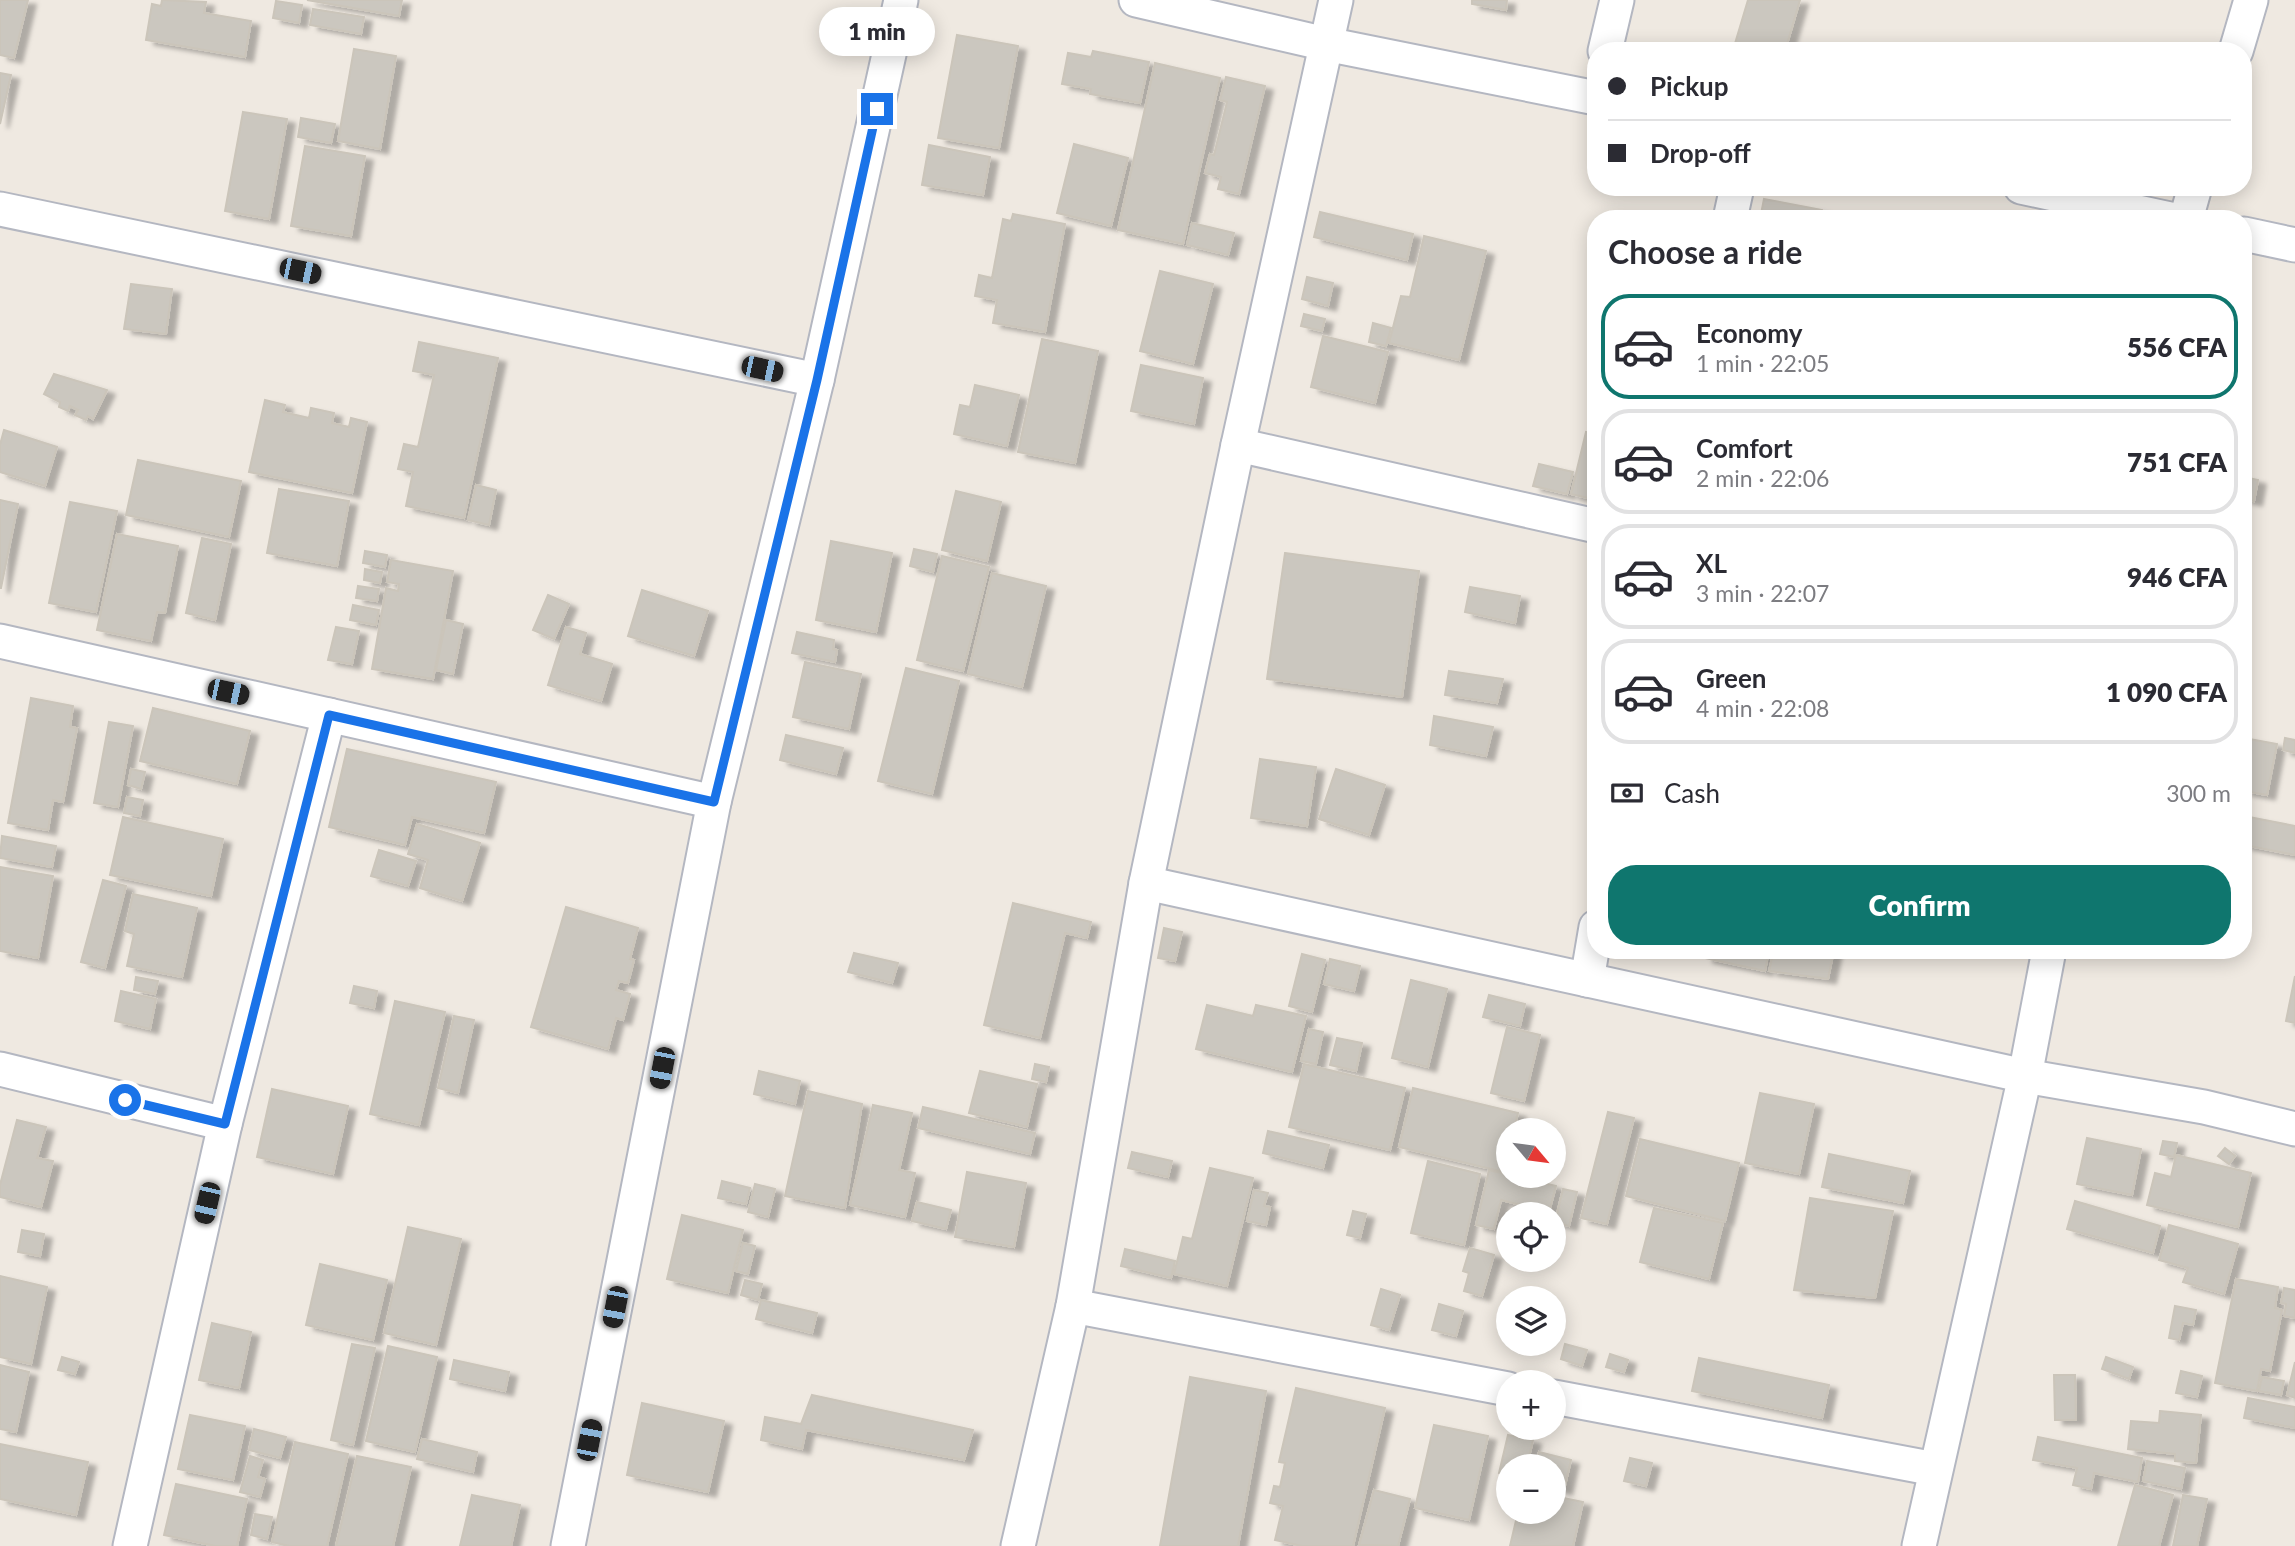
<!DOCTYPE html>
<html lang="en">
<head>
<meta charset="utf-8">
<style>
  :root { --surface:#fff; --page:#f7f7f7; --text:#2b2b33; --muted:#7c7c81; --line:#e1e1e2; --accent:#0f766e }
  body { margin:0; font-family:Lato,sans-serif; background:var(--page); color:var(--text); height:100vh; display:flex; flex-direction:column; font-size:26px; white-space:nowrap }
  * { box-sizing:border-box; margin:0 }
  p { font-size:23px; color:var(--muted) }
  .icon { flex:none; width:38px; height:38px; fill:none; stroke:currentColor; stroke-width:2; stroke-linecap:round; stroke-linejoin:round }
  .map { position:relative; flex:1; overflow:hidden }
  .drawer { position:absolute; left:1587px; top:210px; width:665px; height:749px; display:flex; flex-direction:column; background:var(--surface); border-radius:28px; box-shadow:0 4px 18px #0003 }
  .drawer>* { flex:none }
  .top-card { position:absolute; left:1587px; top:42px; width:665px; height:154px; border-radius:28px; box-shadow:0 4px 18px #0003; display:grid; align-content:center; height:154px; padding:0 21px; background:var(--surface) }
  .needle { width:46px; rotate:119deg }
  .fabs { position:absolute; left:1496px; top:1118px; display:grid; gap:14px }
  .fabs a { display:grid; place-items:center; width:70px; height:70px; border-radius:50%; background:var(--surface); box-shadow:0 4px 18px #0003; font-size:35px }
  .end { position:absolute; width:32px; height:32px; margin:-16px; border:9px solid #1a73e8; background:#fff; box-shadow:0 0 0 4px #fff }
  .from { border-radius:50% }
  .bubble { position:absolute; height:49px; border-radius:24px; background:var(--surface); box-shadow:0 4px 18px #0003; font-size:23px; font-weight:800; line-height:49px; text-align:center }
  .car { position:absolute; width:21px; height:42px; margin:-21px -10px; border-radius:9px; box-shadow:0 0 5px 2px #0007; background:linear-gradient(#222 24%,#8ab4d8 0 40%,#222 0 76%,#8ab4d8 0 86%,#222 0) }
  .top-card b { display:flex; align-items:center; gap:24px; height:66px; font-size:26px }
  .top-card b+b { border-top:2px solid var(--line) }
  .top-card i { width:18px; height:18px; background:var(--text) }
  ul { padding:0; list-style:none }
  li { display:flex; align-items:center; gap:21px; height:105px; margin:0 14px 10px; padding:0 7px; border:4px solid var(--line); border-radius:28px }
  li div { flex:1 }
  li b { display:block; font-size:26px }
  li em { font-style:normal; font-weight:800 }
  li.current { border-color:var(--accent) }
  li>.icon { width:63px; height:63px; stroke-width:1.5 }
  h2 { padding:0 21px; font-size:32px; line-height:84px }
  .pay { display:flex; align-items:center; gap:18px; height:77px; padding:0 21px; font-size:26px }
  .pay p { margin-inline-start:auto }
  .cta { display:flex; gap:14px; margin-top:auto; padding:14px 21px }
  .cta a { flex:1; height:80px; border-radius:28px; background:var(--accent); color:#fff; font-size:28px; font-weight:800; line-height:80px; text-align:center }
  .map>svg:first-child { display:block }
  .building { fill:#cbc7bf; stroke:#cbc5ba; stroke-width:2; filter:url(#shadow) }
  .lines { fill:none; stroke-linecap:round; stroke-linejoin:round }
  .minor-casing { stroke:#b4b7c1; stroke-width:37 }
  .minor { stroke:#fff; stroke-width:33 }
  .route { stroke:#1a73e8; stroke-width:9 }
</style>
</head>
<body>
<div class="map">
<svg width="2295" height="1546" viewBox="0 0 2295 1546">
  <defs>
    <filter id="shadow"><feDropShadow dx="8" dy="4.5" stdDeviation="2" flood-color="#0004"/></filter>
  </defs>
  <rect width="100%" height="100%" fill="#efe9e1"/>
  <g class="building">
    <path d="M0,0H28L14,58L0,55Z"/>
    <path d="M162,0L206,2L204,13L251,21L245,57L146,40L152,4L161,6Z"/>
    <path d="M307,0H402L399,16Z"/>
    <path d="M1472,0H1507L1506,10L1472,4Z"/>
    <path d="M1748,0H1800L1785,51H1745L1734,47Z"/>
    <path d="M276,1L302,5L299,23L273,18Z"/>
    <path d="M313,9L364,17L361,34L310,25Z"/>
    <path d="M957,35L1018,46L999,148L938,138Z"/>
    <path d="M354,49L396,56L380,149L338,141Z"/>
    <path d="M1093,51L1149,62L1140,103L1090,94L1091,89L1062,84L1068,53L1091,57Z"/>
    <path d="M1155,63L1220,78L1183,244L1118,230Z"/>
    <path d="M0,73L11,75L0,124Z"/>
    <path d="M1226,77L1265,86L1239,194L1218,189L1221,177L1205,173L1210,154L1214,155L1227,102L1220,100Z"/>
    <path d="M243,112L287,119L269,219L225,211Z"/>
    <path d="M301,118L335,124L331,143L298,137Z"/>
    <path d="M1074,144L1128,158L1111,226L1057,213Z"/>
    <path d="M929,145L990,157L983,195L922,185Z"/>
    <path d="M305,146L365,156L351,236L291,226Z"/>
    <path d="M1764,199L1822,210L1820,219H1760Z"/>
    <path d="M1320,212L1413,234L1407,260L1314,237Z"/>
    <path d="M1013,214L1065,224L1045,332L993,323L997,300L975,296L979,275L992,278L1003,219L1011,221Z"/>
    <path d="M1192,223L1234,233L1228,255L1187,245Z"/>
    <path d="M1424,236L1486,251L1459,360L1389,343L1401,296L1410,297Z"/>
    <path d="M1160,271L1213,284L1193,364L1140,351Z"/>
    <path d="M1307,277L1333,283L1328,306L1302,299Z"/>
    <path d="M131,284L172,289L166,334L124,329Z"/>
    <path d="M1304,314L1325,319L1322,331L1301,326Z"/>
    <path d="M1373,323L1391,328L1386,346L1369,342Z"/>
    <path d="M1323,336L1388,352L1375,403L1311,387Z"/>
    <path d="M1042,339L1098,351L1075,463L1018,452Z"/>
    <path d="M419,342L498,358L464,518L406,506L413,472L398,469L404,444L418,447L434,375L413,371Z"/>
    <path d="M1141,365L1203,378L1194,424L1131,411Z"/>
    <path d="M54,374L107,390L93,419L88,416L86,420L75,415L78,410L70,406L68,411L59,407L60,402L44,394Z"/>
    <path d="M975,385L1019,395L1007,446L954,434L960,405L970,407Z"/>
    <path d="M265,400L285,405L283,412L309,418L311,408L334,413L332,423L349,427L351,418L367,422L352,493L249,472Z"/>
    <path d="M4,430L57,447L45,486L0,472V445Z"/>
    <path d="M1586,432L1596,434V500L1571,494Z"/>
    <path d="M138,460L241,481L229,537L126,515Z"/>
    <path d="M1539,464L1573,472L1567,494L1533,486Z"/>
    <path d="M2244,477L2258,480L2254,501L2244,499Z"/>
    <path d="M476,485L496,490L489,525L468,520Z"/>
    <path d="M279,489L349,501L337,566L267,553Z"/>
    <path d="M956,491L1001,502L987,561L942,550Z"/>
    <path d="M0,500L18,504L1,588H0Z"/>
    <path d="M70,502L117,511L96,612L49,603Z"/>
    <path d="M117,534L178,546L165,613L157,612L151,641L97,630Z"/>
    <path d="M202,538L231,544L215,620L186,613Z"/>
    <path d="M831,541L892,553L876,632L816,620Z"/>
    <path d="M914,549L937,554L933,572L910,566Z"/>
    <path d="M365,551L387,555L385,567L363,563Z"/>
    <path d="M1285,553L1419,571L1402,697L1267,679Z"/>
    <path d="M942,556L989,567L963,671L917,660Z"/>
    <path d="M391,560L453,571L433,679L372,669L386,588L398,591L399,584L387,582Z"/>
    <path d="M365,569L382,572L380,583L364,580Z"/>
    <path d="M992,573L1046,586L1022,687L968,674Z"/>
    <path d="M358,586L379,589L377,601L356,598Z"/>
    <path d="M1470,587L1520,596L1515,623L1465,612Z"/>
    <path d="M642,590L708,611L694,656L628,636Z"/>
    <path d="M548,595L569,604L554,639L533,630Z"/>
    <path d="M353,605L379,610L376,625L350,620Z"/>
    <path d="M446,620L463,624L453,674L436,670Z"/>
    <path d="M336,627L359,631L352,664L328,660Z"/>
    <path d="M566,627L586,633L580,654L612,664L601,701L548,685Z"/>
    <path d="M797,632L834,640L833,649L837,650L835,662L792,653Z"/>
    <path d="M805,662L861,674L849,729L793,717Z"/>
    <path d="M906,668L959,681L932,794L878,781Z"/>
    <path d="M1449,671L1503,679L1497,703L1445,695Z"/>
    <path d="M31,698L73,706L70,727L77,728L63,802L53,800L48,830L8,823Z"/>
    <path d="M153,708L250,731L237,784L140,761Z"/>
    <path d="M1434,716L1493,727L1486,756L1430,745Z"/>
    <path d="M109,722L133,726L118,807L94,803Z"/>
    <path d="M786,735L843,748L836,774L780,760Z"/>
    <path d="M2244,738L2277,744L2267,795L2244,791Z"/>
    <path d="M2285,738L2295,740V753L2283,750Z"/>
    <path d="M347,749L496,782L484,833L412,817L405,845L329,827Z"/>
    <path d="M1260,759L1316,767L1307,826L1251,818Z"/>
    <path d="M131,769L145,772L141,789L128,785Z"/>
    <path d="M1336,769L1385,785L1369,835L1319,819Z"/>
    <path d="M127,797L143,800L140,816L124,813Z"/>
    <path d="M2244,816L2295,826V855L2244,845Z"/>
    <path d="M123,817L223,839L211,896L110,875Z"/>
    <path d="M417,824L480,843L462,901L420,888L428,860L408,854Z"/>
    <path d="M2,836L56,846L52,867L0,858Z"/>
    <path d="M379,850L416,861L408,886L371,876Z"/>
    <path d="M0,867L53,876L38,958L0,951Z"/>
    <path d="M103,880L126,886L105,968L81,962Z"/>
    <path d="M133,894L197,908L182,977L127,966L134,934L125,931Z"/>
    <path d="M1013,903L1091,922L1087,938L1065,933L1040,1038L984,1025Z"/>
    <path d="M566,907L638,928L630,959L634,960L628,983L619,981L616,990L630,994L623,1020L616,1018L608,1049L531,1027Z"/>
    <path d="M1164,928L1182,932L1175,961L1158,958Z"/>
    <path d="M1707,950H1769L1765,971L1705,958Z"/>
    <path d="M1774,950H1834L1828,979L1769,971Z"/>
    <path d="M854,953L898,963L892,983L848,972Z"/>
    <path d="M1302,954L1325,960L1312,1012L1289,1006Z"/>
    <path d="M1330,959L1360,966L1354,991L1324,984Z"/>
    <path d="M2295,976V1023L2286,1021Z"/>
    <path d="M136,977L158,981L155,994L134,990Z"/>
    <path d="M1411,980L1447,989L1428,1067L1392,1058Z"/>
    <path d="M354,986L377,991L374,1008L350,1003Z"/>
    <path d="M121,991L156,999L150,1029L115,1021Z"/>
    <path d="M1489,995L1525,1004L1520,1026L1483,1017Z"/>
    <path d="M395,1001L445,1012L419,1125L370,1114Z"/>
    <path d="M1207,1005L1253,1016L1256,1005L1306,1016L1292,1072L1196,1049Z"/>
    <path d="M454,1016L474,1020L458,1093L438,1088Z"/>
    <path d="M1507,1027L1540,1035L1524,1101L1491,1093Z"/>
    <path d="M1309,1029L1323,1032L1316,1064L1301,1061Z"/>
    <path d="M1337,1038L1362,1043L1356,1071L1330,1065Z"/>
    <path d="M1035,1064L1049,1067L1046,1082L1032,1079Z"/>
    <path d="M1304,1064L1405,1088L1390,1150L1289,1127Z"/>
    <path d="M759,1071L800,1081L795,1104L754,1094Z"/>
    <path d="M980,1071L1037,1084L1027,1127L969,1113Z"/>
    <path d="M1413,1088L1518,1113L1514,1130H1508V1154L1504,1172L1399,1147Z"/>
    <path d="M272,1089L348,1106L333,1174L257,1157Z"/>
    <path d="M808,1091L862,1104L845,1208L785,1196Z"/>
    <path d="M1760,1093L1814,1104L1799,1174L1745,1163Z"/>
    <path d="M873,1105L912,1113L899,1170L915,1173L905,1217L850,1205Z"/>
    <path d="M923,1107L1035,1133L1030,1154L918,1128Z"/>
    <path d="M1608,1112L1634,1118L1607,1224L1581,1218Z"/>
    <path d="M17,1120L46,1127L37,1158L53,1161L41,1207L0,1197V1185Z"/>
    <path d="M1268,1131L1329,1145L1323,1168L1263,1153Z"/>
    <path d="M2087,1138L2141,1149L2132,1195L2077,1184Z"/>
    <path d="M1640,1139L1739,1163L1725,1221L1626,1196Z"/>
    <path d="M2163,1141L2177,1143L2174,1157L2160,1154Z"/>
    <path d="M2225,1148L2235,1156L2229,1164L2218,1156Z"/>
    <path d="M1132,1152L1172,1161L1168,1177L1128,1168Z"/>
    <path d="M1829,1154L1910,1171L1903,1203L1822,1187Z"/>
    <path d="M2176,1155L2251,1173L2238,1227L2147,1205L2155,1173L2171,1177Z"/>
    <path d="M1428,1161L1480,1174L1464,1245L1411,1233Z"/>
    <path d="M1210,1168L1253,1178L1227,1286L1174,1274L1183,1237L1192,1239Z"/>
    <path d="M1489,1170L1556,1186L1549,1212L1501,1200L1494,1229L1476,1225Z"/>
    <path d="M967,1172L1026,1183L1014,1247L955,1237Z"/>
    <path d="M722,1181L750,1188L746,1204L718,1198Z"/>
    <path d="M755,1184L775,1189L768,1217L748,1212Z"/>
    <path d="M1563,1189L1577,1192L1569,1226L1555,1222Z"/>
    <path d="M1254,1190L1268,1193L1264,1206L1270,1207L1266,1225L1247,1221Z"/>
    <path d="M1810,1198L1893,1211L1875,1298L1794,1290Z"/>
    <path d="M2075,1201L2160,1226L2153,1253L2067,1229Z"/>
    <path d="M917,1202L951,1210L946,1229L912,1221Z"/>
    <path d="M1654,1208L1723,1223L1709,1279L1640,1262Z"/>
    <path d="M1353,1211L1366,1214L1360,1238L1347,1235Z"/>
    <path d="M682,1215L743,1230L728,1293L667,1279Z"/>
    <path d="M2169,1225L2238,1244L2224,1294L2183,1282L2188,1268L2159,1260Z"/>
    <path d="M408,1227L461,1239L436,1345L384,1333Z"/>
    <path d="M22,1230L44,1234L40,1256L18,1252Z"/>
    <path d="M743,1243L755,1246L748,1274L736,1271Z"/>
    <path d="M1470,1248L1494,1255L1482,1296L1464,1291L1469,1273L1463,1271Z"/>
    <path d="M1125,1249L1175,1261L1171,1278L1121,1266Z"/>
    <path d="M320,1264L387,1280L373,1340L306,1325Z"/>
    <path d="M0,1276L47,1287L31,1364L0,1357Z"/>
    <path d="M2236,1279L2278,1287L2275,1308L2282,1310L2270,1371L2261,1369L2257,1391L2215,1383Z"/>
    <path d="M745,1280L762,1284L758,1300L741,1295Z"/>
    <path d="M2284,1288L2295,1290V1318L2284,1316L2286,1304L2281,1303Z"/>
    <path d="M1381,1289L1400,1295L1389,1330L1371,1325Z"/>
    <path d="M761,1300L817,1313L812,1333L756,1319Z"/>
    <path d="M1439,1304L1463,1311L1456,1336L1432,1330Z"/>
    <path d="M2175,1306L2196,1310L2193,1325L2183,1323L2179,1340L2169,1338Z"/>
    <path d="M212,1323L251,1332L239,1388L199,1380Z"/>
    <path d="M352,1344L375,1348L353,1445L331,1440Z"/>
    <path d="M1565,1344L1587,1350L1582,1366L1561,1359Z"/>
    <path d="M388,1346L437,1357L415,1452L366,1441Z"/>
    <path d="M1610,1354L1628,1360L1624,1372L1606,1367Z"/>
    <path d="M62,1357L79,1362L75,1374L58,1370Z"/>
    <path d="M2106,1357L2133,1367L2129,1379L2102,1369Z"/>
    <path d="M1699,1358L1829,1385L1822,1418L1692,1391Z"/>
    <path d="M454,1360L509,1372L505,1391L450,1379Z"/>
    <path d="M2295,1362V1398L2287,1395Z"/>
    <path d="M0,1365L29,1372L16,1432L0,1429Z"/>
    <path d="M2181,1371L2202,1376L2197,1397L2176,1393Z"/>
    <path d="M2054,1375H2075L2076,1420H2055Z"/>
    <path d="M1190,1377L1266,1391L1238,1546H1160Z"/>
    <path d="M2262,1377L2284,1381L2281,1395L2259,1391Z"/>
    <path d="M1296,1388L1385,1408L1353,1546H1302L1275,1540L1283,1506L1270,1503L1274,1486L1280,1487L1285,1463L1279,1462Z"/>
    <path d="M812,1395L973,1430L964,1460L806,1430L802,1449L761,1440L765,1417L801,1424Z"/>
    <path d="M2248,1398L2295,1407V1428L2244,1418Z"/>
    <path d="M642,1403L724,1421L708,1492L627,1475Z"/>
    <path d="M2160,1411L2201,1415L2196,1463L2175,1461V1454L2128,1449L2131,1421L2159,1423Z"/>
    <path d="M190,1415L245,1426L233,1480L178,1469Z"/>
    <path d="M1434,1425L1488,1436L1469,1520L1415,1508Z"/>
    <path d="M254,1429L286,1437L280,1458L249,1450Z"/>
    <path d="M1508,1435L1533,1440L1527,1466H1508V1475L1499,1473Z"/>
    <path d="M2038,1437L2142,1458L2138,1482L2094,1473L2091,1489L2073,1485L2077,1468L2033,1460Z"/>
    <path d="M422,1439L477,1452L473,1472L417,1459Z"/>
    <path d="M295,1442L348,1454L327,1546H289L272,1542Z"/>
    <path d="M0,1444L88,1462L76,1515L0,1499Z"/>
    <path d="M1539,1452L1571,1460L1564,1490L1554,1487V1466H1535Z"/>
    <path d="M250,1456L263,1460L258,1477L265,1479L260,1497L240,1492Z"/>
    <path d="M357,1456L411,1467L393,1546H336Z"/>
    <path d="M1630,1458L1652,1463L1646,1486L1624,1481Z"/>
    <path d="M2147,1461L2185,1468L2181,1489L2143,1481Z"/>
    <path d="M176,1484L247,1499L237,1546H215L164,1535Z"/>
    <path d="M2135,1485L2173,1495L2159,1546H2118Z"/>
    <path d="M1374,1490L1410,1499L1398,1546L1359,1545Z"/>
    <path d="M472,1495L520,1505L511,1546H460Z"/>
    <path d="M2183,1495L2207,1499L2197,1546H2173Z"/>
    <path d="M1554,1496L1583,1502L1573,1546H1510L1518,1512H1554Z"/>
    <path d="M255,1514L272,1517L267,1539L251,1535Z"/>
  </g>
  <g class="lines">
    <defs>
      <g id="minor">
        <path d="M1136,0L1326,44L1596,98"/>
        <path d="M1605,51L1617,0"/>
        <path d="M2236,51L2251,0"/>
        <path d="M2021,187L2170,219"/>
        <path d="M0,209L817,380"/>
        <path d="M1730,219L1737,187"/>
        <path d="M2186,219L2195,187"/>
        <path d="M2244,234L2295,245"/>
        <path d="M1238,445L1596,526"/>
        <path d="M0,641L714,802"/>
        <path d="M1146,883L2025,1076L2204,1107L2295,1129"/>
        <path d="M1587,980L1596,927"/>
        <path d="M0,1069L225,1124"/>
        <path d="M1073,1306L1508,1389"/>
        <path d="M1554,1397L1935,1469"/>
        <path d="M130,1546L225,1124L329,715"/>
        <path d="M568,1546L714,802L817,380L901,0"/>
        <path d="M1018,1546L1073,1306L1146,883L1238,445L1336,0"/>
        <path d="M1919,1546L2025,1076L2049,950"/>
      </g>
    </defs>
    <use href="#minor" class="minor-casing"/>
    <use href="#minor" class="minor"/>
  </g>
  <g class="lines">
    <path class="route" d="M125,1100L225,1124L329,715L714,802L817,380L877,109"/>
  </g>
</svg>
<div class="fabs">
<a><svg class="needle" viewBox="-14 -14 28 28"><path d="M0-13l5 13h-10z" fill="#e53935"/><path d="M0 13l5-13h-10z" fill="#7c7c81"/></svg></a>
<a><svg class="icon" aria-label="locate" viewBox="0 0 24 24"><circle cx="12" cy="12" r="6"/><path d="M12 2v4M12 18v4M2 12h4M18 12h4"/></svg></a>
<a><svg class="icon" aria-label="layers" viewBox="0 0 24 24"><path d="M12 4l9 5-9 5-9-5zM3 14l9 5 9-5"/></svg></a>
<a>+</a>
<a>−</a>
</div>
<i class="end from" style="left:125px;top:1100px"></i>
<i class="end" style="left:877px;top:109px"></i>
<div class="bubble" style="left:819px;top:7px;width:116px">1 min</div>
<i class="car" style="left:300px;top:271px;rotate:102deg"></i>
<i class="car" style="left:762px;top:369px;rotate:102deg"></i>
<i class="car" style="left:228px;top:692px;rotate:102deg"></i>
<i class="car" style="left:662px;top:1068px;rotate:191deg"></i>
<i class="car" style="left:207px;top:1203px;rotate:193deg"></i>
<i class="car" style="left:615px;top:1307px;rotate:191deg"></i>
<i class="car" style="left:589px;top:1440px;rotate:11deg"></i>
<div class="top-card">
<b><i class="from"></i>Pickup</b>
<b><i></i>Drop-off</b>
</div>
<section class="drawer">
<h2>Choose a ride</h2>
<ul>
<li class="current"><svg class="icon" aria-label="car" viewBox="0 0 24 24"><path d="M5 17H2v-5l4-1 3-4h7l3 4 3 1v5h-3M9 17h6M6 11h13"/><circle cx="7" cy="17" r="2"/><circle cx="17" cy="17" r="2"/></svg><div><b>Economy</b><p>1 min · 22:05</p></div><em>556 CFA</em></li>
<li><svg class="icon" aria-label="car" viewBox="0 0 24 24"><path d="M5 17H2v-5l4-1 3-4h7l3 4 3 1v5h-3M9 17h6M6 11h13"/><circle cx="7" cy="17" r="2"/><circle cx="17" cy="17" r="2"/></svg><div><b>Comfort</b><p>2 min · 22:06</p></div><em>751 CFA</em></li>
<li><svg class="icon" aria-label="car" viewBox="0 0 24 24"><path d="M5 17H2v-5l4-1 3-4h7l3 4 3 1v5h-3M9 17h6M6 11h13"/><circle cx="7" cy="17" r="2"/><circle cx="17" cy="17" r="2"/></svg><div><b>XL</b><p>3 min · 22:07</p></div><em>946 CFA</em></li>
<li><svg class="icon" aria-label="car" viewBox="0 0 24 24"><path d="M5 17H2v-5l4-1 3-4h7l3 4 3 1v5h-3M9 17h6M6 11h13"/><circle cx="7" cy="17" r="2"/><circle cx="17" cy="17" r="2"/></svg><div><b>Green</b><p>4 min · 22:08</p></div><em>1 090 CFA</em></li>
</ul>
<div class="pay"><svg class="icon" aria-label="cash" viewBox="0 0 24 24"><path d="M3 7h18v10H3z"/><circle cx="12" cy="12" r="2"/></svg>Cash<p>300 m</p></div>
<div class="cta"><a>Confirm</a></div>
</section>
</div>
</body>
</html>
